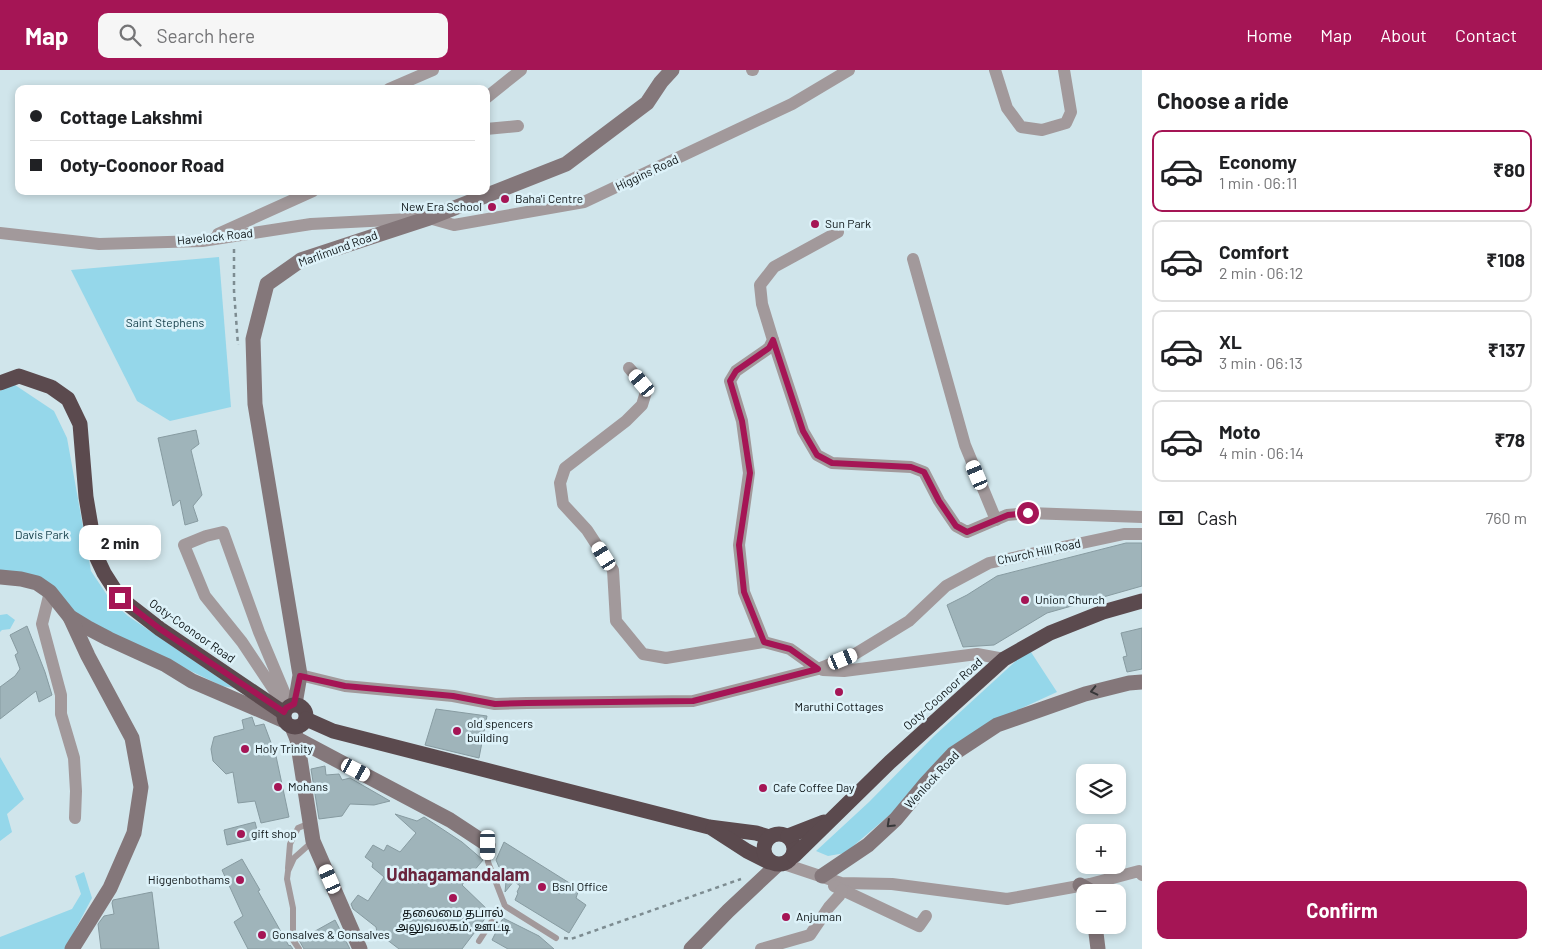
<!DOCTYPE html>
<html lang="en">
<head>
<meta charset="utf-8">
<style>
  :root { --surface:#fff; --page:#f6f6f6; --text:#202124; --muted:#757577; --line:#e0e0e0; --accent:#a51555 }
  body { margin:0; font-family:Barlow,"Noto Sans Tamil",sans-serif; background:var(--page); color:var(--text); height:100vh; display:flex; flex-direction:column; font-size:19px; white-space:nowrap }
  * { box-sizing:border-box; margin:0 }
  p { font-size:16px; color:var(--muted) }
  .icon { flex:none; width:28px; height:28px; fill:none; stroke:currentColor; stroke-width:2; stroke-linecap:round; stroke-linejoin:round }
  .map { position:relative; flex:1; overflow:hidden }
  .side { display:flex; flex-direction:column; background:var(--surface); width:400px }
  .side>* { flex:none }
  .guide { position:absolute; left:15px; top:15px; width:475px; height:110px; border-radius:10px; box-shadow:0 2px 8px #0003; display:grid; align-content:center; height:110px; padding:0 15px; background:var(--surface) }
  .tools { position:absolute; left:1076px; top:694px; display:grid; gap:10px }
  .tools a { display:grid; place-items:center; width:50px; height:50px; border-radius:10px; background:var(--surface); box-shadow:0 2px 8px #0003; font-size:25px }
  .end { position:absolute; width:22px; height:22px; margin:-11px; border:6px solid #a51555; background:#fff; box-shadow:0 0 0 2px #fff }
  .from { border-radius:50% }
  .bubble { position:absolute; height:35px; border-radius:10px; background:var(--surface); box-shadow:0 2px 8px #0003; font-size:16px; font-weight:700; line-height:35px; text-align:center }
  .car { position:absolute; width:15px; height:30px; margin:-15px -8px; border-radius:6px; box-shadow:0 0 4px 1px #0007; background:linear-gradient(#fff 24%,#345 0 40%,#fff 0 76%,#345 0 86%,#fff 0) }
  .guide b { display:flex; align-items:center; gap:18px; height:48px; font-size:19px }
  .guide b+b { border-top:1px solid var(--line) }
  .guide i { width:12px; height:12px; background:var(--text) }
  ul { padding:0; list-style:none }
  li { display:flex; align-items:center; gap:15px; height:82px; margin:0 10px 8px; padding:0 5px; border:2px solid var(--line); border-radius:10px }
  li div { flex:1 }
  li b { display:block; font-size:19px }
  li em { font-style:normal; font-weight:700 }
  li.on { border-color:var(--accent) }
  li>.icon { width:45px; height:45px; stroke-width:1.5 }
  h2 { padding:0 15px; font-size:22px; line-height:60px }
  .pay { display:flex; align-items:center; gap:12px; height:55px; padding:0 15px; font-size:19px }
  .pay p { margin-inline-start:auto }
  .button { display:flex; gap:10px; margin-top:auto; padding:10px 15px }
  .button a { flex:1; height:58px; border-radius:10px; background:var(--accent); color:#fff; font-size:20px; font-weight:700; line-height:58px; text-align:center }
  header { display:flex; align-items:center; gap:30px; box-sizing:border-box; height:70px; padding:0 25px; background:var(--accent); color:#fff }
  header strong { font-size:24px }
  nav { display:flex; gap:28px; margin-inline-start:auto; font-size:18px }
  .search { width:350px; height:45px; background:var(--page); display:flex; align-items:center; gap:12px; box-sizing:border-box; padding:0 18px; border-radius:10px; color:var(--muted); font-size:19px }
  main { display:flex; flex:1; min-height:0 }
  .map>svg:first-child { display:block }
  .green { fill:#95d7ea }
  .building { fill:#9fb4ba; stroke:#879ba1 }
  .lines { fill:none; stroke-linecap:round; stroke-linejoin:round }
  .path { stroke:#7d8c91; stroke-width:2.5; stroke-dasharray:4 4; stroke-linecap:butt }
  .lane { stroke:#a2999b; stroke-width:6 }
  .street { stroke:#a2999b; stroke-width:12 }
  .secondary { stroke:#84777a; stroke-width:15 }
  .highway { stroke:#5b4a4e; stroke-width:15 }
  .oneway { stroke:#373739 }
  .route { stroke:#a51555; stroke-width:6 }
  .poi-dot { fill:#a51555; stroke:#ddf2f9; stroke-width:2 }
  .labels { text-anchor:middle; stroke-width:5; stroke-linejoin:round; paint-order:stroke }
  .street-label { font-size:12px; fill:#0d1416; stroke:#ddf2f9 }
  .poi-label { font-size:12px; fill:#0d1416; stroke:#ddf2f9; text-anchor:start }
  .park-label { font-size:12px; fill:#17414c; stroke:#ddf2f9 }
  .district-label { font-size:18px; font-weight:bold; fill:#69253d; stroke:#ddf2f9 }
</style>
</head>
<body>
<header>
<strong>Map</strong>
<div class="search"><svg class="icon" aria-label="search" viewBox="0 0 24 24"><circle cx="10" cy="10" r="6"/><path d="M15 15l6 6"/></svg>Search here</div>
<nav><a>Home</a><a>Map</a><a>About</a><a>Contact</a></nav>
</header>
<main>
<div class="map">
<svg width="1142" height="879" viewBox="0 0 1142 879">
  <rect width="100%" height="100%" fill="#d0e5eb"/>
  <g class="green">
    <path d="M219,187L231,337L170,351L137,331L71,200Z"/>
    <path d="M12,313L54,341L67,368L91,501L111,531L128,546L234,618L222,616L74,545L60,523L0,502V321Z"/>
    <path d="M7,544L15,550L10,559L2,560L0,562V545Z"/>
    <path d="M1029,579L1057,622L1007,645L845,783L828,786L816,781L869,732L934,666Z"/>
    <path d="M0,687L24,729L7,744L12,762L0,771Z"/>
    <path d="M84,802L92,828L65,879H0V867L72,839L81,824L75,806Z"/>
  </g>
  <g class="building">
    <path d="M196,360L199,374L191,380L202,425L193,436L198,451L185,455L180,430L173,436L158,368Z"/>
    <path d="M1126,473H1142V516L1047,543L994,575L963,577L947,535L967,525L997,506Z"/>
    <path d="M27,556L45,602L52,625L39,632L36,621L0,649V617L15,606L20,599L15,585L18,583L10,565Z"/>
    <path d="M1142,558V599L1127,602L1123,587L1127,586L1121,563Z"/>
    <path d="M436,639L487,646L479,688L425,675Z"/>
    <path d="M252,647L255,656L264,654L276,686L289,747L261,753L255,731L238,733L233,702L226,704L213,691L211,679L214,667L244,659L242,650Z"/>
    <path d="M325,696L326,705L339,704L342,710L350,708L390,731L374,735L350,734L342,746L319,749L311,699Z"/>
    <path d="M395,744L417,751L424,747L462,772L483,790L462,815L490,842L462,879H399L377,862L376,857L353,839L351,834L358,825L368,831L384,807L372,797L373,793L365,787L373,775L384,781L387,775L400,782L416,763Z"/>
    <path d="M255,752L259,768L227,775L224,760Z"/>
    <path d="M504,772L579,819L576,828L586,835L569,863L515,830L518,823L517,822L520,816L514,811L505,822L507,801L499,797L496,790Z"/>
    <path d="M242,789L260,820L258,821L289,876L290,875L293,879H248L234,852L243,846L222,800Z"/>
    <path d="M152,822L159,879H101L98,854L104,846L114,844L112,833L113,830Z"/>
    <path d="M503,848L539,866L554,879H508L492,870Z"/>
    <path d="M335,850L350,879H304L299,870Z"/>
  </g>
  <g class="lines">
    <g class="path">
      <path d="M234,179V221L238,275"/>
      <path d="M564,868L571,869L741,809"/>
    </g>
    <g class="lane">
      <path d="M488,775V792L505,836L556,868"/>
      <path d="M288,798L290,774L298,758L310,753"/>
      <path d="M479,871L497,843"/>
      <path d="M299,879L293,870V838L287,809L288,801L294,788L312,772"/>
    </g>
    <g class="street">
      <path d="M752,0H753"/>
      <path d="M995,0L1007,38L1021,57L1042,60L1066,53L1071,42L1064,0"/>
      <path d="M389,19L433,0"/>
      <path d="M486,28L521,0"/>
      <path d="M486,59L518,56"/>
      <path d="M0,163L99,174L202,171L311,154L429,148L454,155L584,132L792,34L849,0"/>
      <path d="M218,164L313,121"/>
      <path d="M913,189L965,375L996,450"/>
      <path d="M773,270L803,361L817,385L832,393L911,397L924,402L939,431L956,456L967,462L1007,445L1028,443L1142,447"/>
      <path d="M50,522L42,554L61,625V644L74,688L76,721L75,748"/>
      <path d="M764,572L744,522L739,475L749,403L742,351L730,311L736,301L769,278L773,270L762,234L760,215L774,197L838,162"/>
      <path d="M818,599L855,584L909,551L946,516L989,493L1124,464H1142"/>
      <path d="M823,600L844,601L977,584L1004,589"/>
      <path d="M300,605L345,616L453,626L495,634L527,633L693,631L818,599L790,579L764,572L666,588L643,584L616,551L613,500L587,460L563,434L560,413L565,398L626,351L642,335L646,322L642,313L629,298"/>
      <path d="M286,638L242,572L205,526L184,475L206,466L223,462L259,562L290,636"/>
      <path d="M784,794L841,813L892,814L1007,829L1090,814L1139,801L1142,805"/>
      <path d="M834,816L919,856L926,846"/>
      <path d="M761,879L810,865L829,837L839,826L842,820"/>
    </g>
    <g class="secondary">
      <path d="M0,507L21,509L37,513L50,522L70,547L88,558L109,569L166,595L192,611L285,651"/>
      <path d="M70,547L88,586L132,668L141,717L134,763L110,818L72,879"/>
      <path d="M295,634L300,605L255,334L253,269L267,214L301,190L429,148L566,94L647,33L661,12L672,0"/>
      <path d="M292,657L297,669L313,771L360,879"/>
      <path d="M297,669L450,750L488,775"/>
      <path d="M822,806L868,775L896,749L926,713L953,684L997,655L1085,624L1129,613L1142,612"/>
      <path d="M1080,815L1092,822"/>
      <path d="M1095,855L1098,879"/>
      <path d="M691,879L728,841L777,795"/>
    </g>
    <g class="highway">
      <path d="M0,313L19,306L51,317L68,329L80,354L86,427L96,486L104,503L120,528L160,559L284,643"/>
      <circle cx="295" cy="646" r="11"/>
      <path d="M306,649L333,661L709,757L756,763L769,767"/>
      <path d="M713,759L747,781L769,792"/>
      <circle cx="779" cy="779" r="15"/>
      <path d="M788,766L824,752"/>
      <path d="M794,786L890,692L1004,589L1050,563L1103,542L1142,531"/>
    </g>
  </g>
  <defs><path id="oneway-chevron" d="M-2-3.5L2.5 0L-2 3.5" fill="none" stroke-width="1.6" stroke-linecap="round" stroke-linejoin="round" transform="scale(1.25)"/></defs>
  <g class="oneway">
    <use href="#oneway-chevron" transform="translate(1094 621) rotate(167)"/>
    <use href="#oneway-chevron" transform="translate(890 754) rotate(137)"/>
  </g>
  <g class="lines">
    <path class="route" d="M120,528L160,559L284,642L286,638L294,634L300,606L345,616L453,626L495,634L527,633L693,631L818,599L790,579L764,572L744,522L739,475L750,403L742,351L730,311L736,301L769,278L773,270L803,361L817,385L832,393L911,397L924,402L939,431L956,456L967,462L1008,445L1028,443"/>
  </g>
  <g class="poi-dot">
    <circle cx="505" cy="129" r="5"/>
    <circle cx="492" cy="137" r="5"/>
    <circle cx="815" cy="154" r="5"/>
    <circle cx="1025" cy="530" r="5"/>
    <circle cx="839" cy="622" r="5"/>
    <circle cx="457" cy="661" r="5"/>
    <circle cx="245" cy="679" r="5"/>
    <circle cx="278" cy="717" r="5"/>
    <circle cx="763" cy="718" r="5"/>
    <circle cx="241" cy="764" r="5"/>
    <circle cx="240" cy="810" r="5"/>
    <circle cx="542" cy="817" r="5"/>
    <circle cx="453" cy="828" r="5"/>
    <circle cx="786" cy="847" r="5"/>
    <circle cx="262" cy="865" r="5"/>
  </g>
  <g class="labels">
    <g class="street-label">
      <text transform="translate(647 103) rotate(-25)" y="4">Higgins Road</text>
      <text transform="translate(215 167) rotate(-6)" y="4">Havelock Road</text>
      <text transform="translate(338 179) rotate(-20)" y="4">Marlimund Road</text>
      <text transform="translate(1039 482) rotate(-12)" y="4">Church Hill Road</text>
      <text transform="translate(192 561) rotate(35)" y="4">Ooty-Coonoor Road</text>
      <text transform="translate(943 624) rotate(-42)" y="4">Ooty-Coonoor Road</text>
      <text transform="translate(932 710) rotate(-47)" y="4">Wenlock Road</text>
    </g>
    <g class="poi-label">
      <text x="515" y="133">Baha'i Centre</text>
      <text x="482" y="141" text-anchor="end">New Era School</text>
      <text x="825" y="158">Sun Park</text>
      <text x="1035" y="534">Union Church</text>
      <text x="839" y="641" text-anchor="middle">Maruthi Cottages</text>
      <text x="467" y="658">old spencers<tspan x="467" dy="14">building</tspan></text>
      <text x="255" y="683">Holy Trinity</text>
      <text x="288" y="721">Mohans</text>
      <text x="773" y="722">Cafe Coffee Day</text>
      <text x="251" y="768">gift shop</text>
      <text x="230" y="814" text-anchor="end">Higgenbothams</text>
      <text x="552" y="821">Bsnl Office</text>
      <text x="453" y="847" text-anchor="middle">தலைமை தபால்<tspan x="453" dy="14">அலுவலகம், ஊட்டி</tspan></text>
      <text x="796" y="851">Anjuman</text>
      <text x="272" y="869">Gonsalves &amp; Gonsalves</text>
    </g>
    <g class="park-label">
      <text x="165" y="257">Saint Stephens</text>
      <text x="42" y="469">Davis Park</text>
    </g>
    <g class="district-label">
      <text x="458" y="811">Udhagamandalam</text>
    </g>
  </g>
</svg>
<div class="tools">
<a><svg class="icon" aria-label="layers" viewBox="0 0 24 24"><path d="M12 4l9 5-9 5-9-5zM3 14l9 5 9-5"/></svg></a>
<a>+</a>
<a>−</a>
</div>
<i class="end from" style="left:1028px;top:443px"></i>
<i class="end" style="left:120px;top:528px"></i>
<div class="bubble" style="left:79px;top:455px;width:82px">2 min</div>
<i class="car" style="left:642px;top:313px;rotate:320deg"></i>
<i class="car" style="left:977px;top:405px;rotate:337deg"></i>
<i class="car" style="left:604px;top:486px;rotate:328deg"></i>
<i class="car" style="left:843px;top:589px;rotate:68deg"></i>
<i class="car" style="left:356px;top:700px;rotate:118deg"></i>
<i class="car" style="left:488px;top:775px;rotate:180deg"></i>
<i class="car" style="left:330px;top:809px;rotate:336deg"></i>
<div class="guide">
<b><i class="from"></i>Cottage Lakshmi</b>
<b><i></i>Ooty-Coonoor Road</b>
</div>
</div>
<section class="side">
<h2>Choose a ride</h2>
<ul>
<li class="on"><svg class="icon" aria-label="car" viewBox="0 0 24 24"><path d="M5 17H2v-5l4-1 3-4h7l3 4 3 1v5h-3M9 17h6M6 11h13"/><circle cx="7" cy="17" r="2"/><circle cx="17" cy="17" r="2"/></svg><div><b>Economy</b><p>1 min · 06:11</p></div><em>₹80</em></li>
<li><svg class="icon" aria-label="car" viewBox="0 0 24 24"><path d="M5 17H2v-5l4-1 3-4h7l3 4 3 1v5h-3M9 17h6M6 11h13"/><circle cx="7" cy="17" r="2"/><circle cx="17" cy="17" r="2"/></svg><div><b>Comfort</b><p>2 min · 06:12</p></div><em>₹108</em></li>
<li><svg class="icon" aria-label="car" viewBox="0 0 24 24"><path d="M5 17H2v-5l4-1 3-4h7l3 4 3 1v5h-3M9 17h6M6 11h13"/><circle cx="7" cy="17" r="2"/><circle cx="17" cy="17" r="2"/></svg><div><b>XL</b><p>3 min · 06:13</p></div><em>₹137</em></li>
<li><svg class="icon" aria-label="car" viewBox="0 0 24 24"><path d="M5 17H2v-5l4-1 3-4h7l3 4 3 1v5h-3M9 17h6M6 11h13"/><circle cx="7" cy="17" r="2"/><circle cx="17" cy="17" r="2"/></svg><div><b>Moto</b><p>4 min · 06:14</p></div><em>₹78</em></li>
</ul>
<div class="pay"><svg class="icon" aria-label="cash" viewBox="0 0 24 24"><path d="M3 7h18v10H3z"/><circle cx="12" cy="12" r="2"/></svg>Cash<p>760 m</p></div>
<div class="button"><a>Confirm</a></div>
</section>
</main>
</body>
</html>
